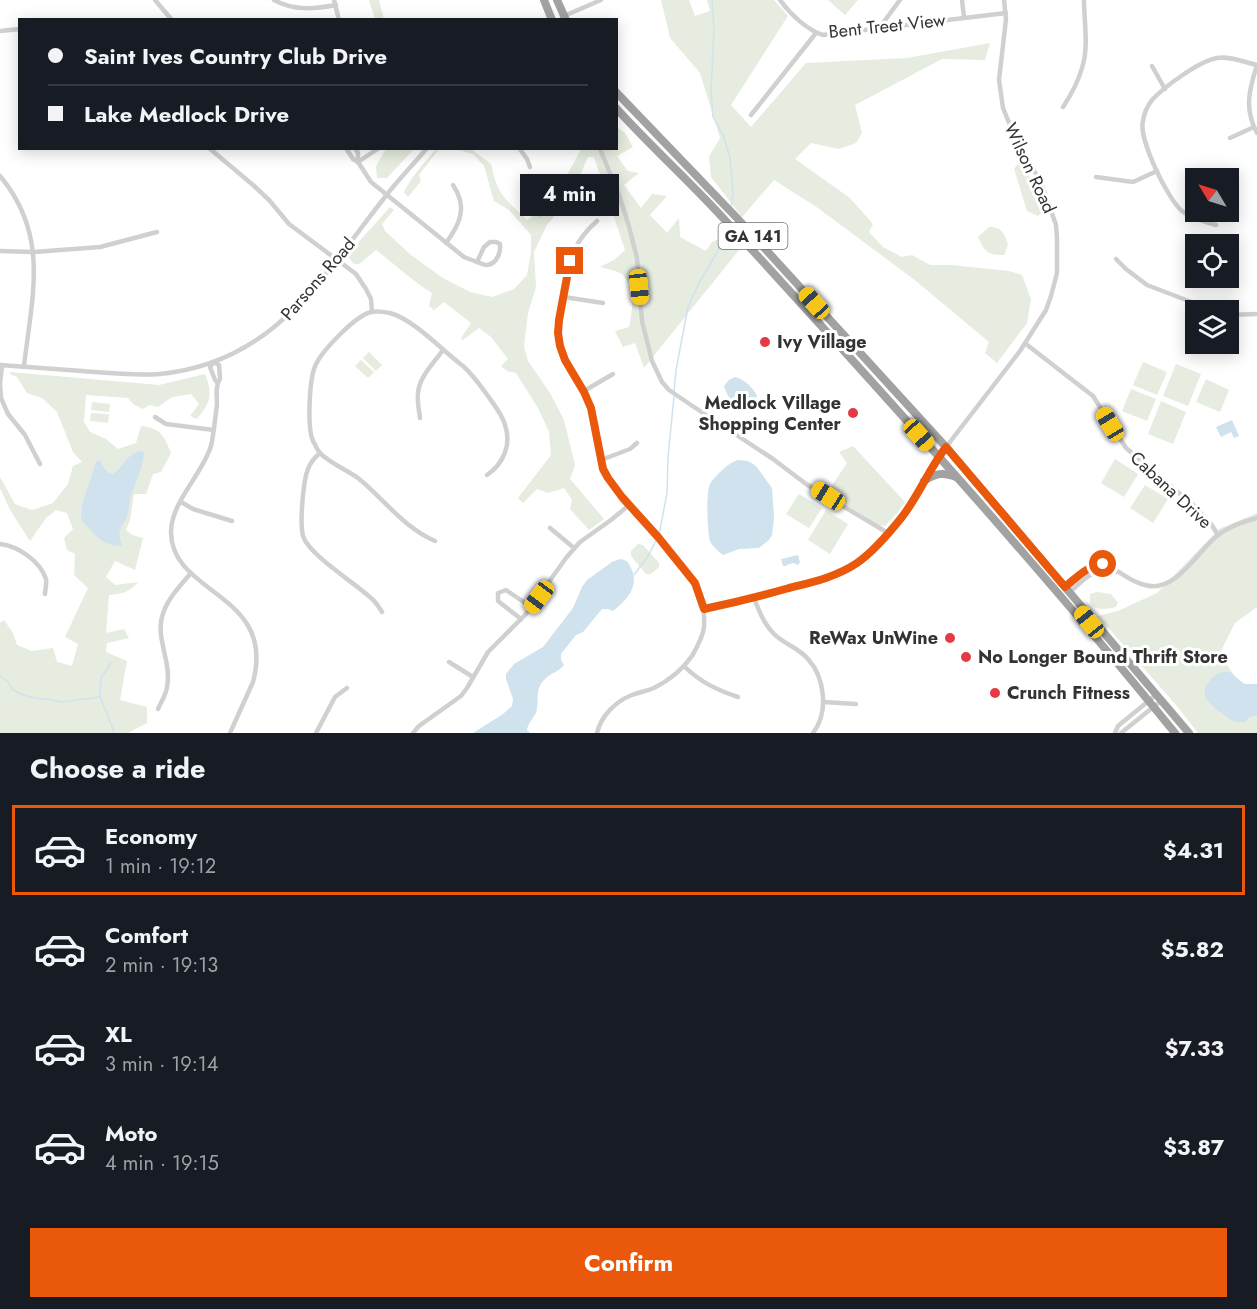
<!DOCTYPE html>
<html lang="en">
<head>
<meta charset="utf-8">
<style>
  :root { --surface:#171b24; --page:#242831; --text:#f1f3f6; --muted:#9ea1a6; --line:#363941; --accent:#ea580c }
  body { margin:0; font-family:Jost,sans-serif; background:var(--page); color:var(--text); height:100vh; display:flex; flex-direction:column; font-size:22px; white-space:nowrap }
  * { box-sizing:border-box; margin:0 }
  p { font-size:20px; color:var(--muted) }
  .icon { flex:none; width:33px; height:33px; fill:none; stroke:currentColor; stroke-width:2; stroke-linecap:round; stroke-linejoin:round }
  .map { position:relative; height:733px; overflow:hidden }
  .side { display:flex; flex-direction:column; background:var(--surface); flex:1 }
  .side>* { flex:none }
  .guide { position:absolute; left:18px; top:18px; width:600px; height:132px; border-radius:0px; box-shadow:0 3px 15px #0003; display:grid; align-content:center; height:132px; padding:0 30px; background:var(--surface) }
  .needle { width:39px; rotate:308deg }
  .tools { position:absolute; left:1185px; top:168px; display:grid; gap:12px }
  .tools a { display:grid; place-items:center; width:54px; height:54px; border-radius:0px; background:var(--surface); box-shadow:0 3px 15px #0003; font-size:30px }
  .end { position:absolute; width:27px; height:27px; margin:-14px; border:8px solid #ea580c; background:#fff; box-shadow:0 0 0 3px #fff }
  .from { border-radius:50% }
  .bubble { position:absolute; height:42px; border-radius:0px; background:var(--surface); box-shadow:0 3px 15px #0003; font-size:20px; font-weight:700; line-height:42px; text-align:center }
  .car { position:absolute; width:18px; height:36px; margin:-18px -9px; border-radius:8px; box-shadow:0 0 4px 2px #0007; background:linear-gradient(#f5c518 24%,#345 0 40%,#f5c518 0 76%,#345 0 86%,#f5c518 0) }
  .guide b { display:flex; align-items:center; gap:21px; height:57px; font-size:22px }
  .guide b+b { border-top:2px solid var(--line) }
  .guide i { width:15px; height:15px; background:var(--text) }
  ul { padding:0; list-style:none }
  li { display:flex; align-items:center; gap:18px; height:90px; margin:0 12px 9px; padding:0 18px; border:3px solid transparent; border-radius:0px }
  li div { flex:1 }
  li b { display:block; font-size:22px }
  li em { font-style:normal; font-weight:700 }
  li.on { border-color:var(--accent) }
  li>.icon { width:54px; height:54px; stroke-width:1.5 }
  h2 { padding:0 30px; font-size:27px; line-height:72px }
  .cta { display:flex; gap:12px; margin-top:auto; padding:12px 30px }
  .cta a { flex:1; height:69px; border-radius:0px; background:var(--accent); color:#fff; font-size:24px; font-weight:700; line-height:69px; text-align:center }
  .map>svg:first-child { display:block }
  .green { fill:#e6ecdf }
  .water { fill:#cfe2ee }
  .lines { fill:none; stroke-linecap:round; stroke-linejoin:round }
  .stream { stroke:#cfe2ee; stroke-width:1.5 }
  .minor { stroke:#d0d0d0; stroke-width:4.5 }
  .trunk { stroke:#a2a2a2; stroke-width:8 }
  .route { stroke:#ea580c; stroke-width:8 }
  .poi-dot { fill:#e63946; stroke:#fff; stroke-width:2 }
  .labels { text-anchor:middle; stroke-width:6; stroke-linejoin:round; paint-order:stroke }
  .shield { fill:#fff; stroke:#707070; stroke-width:1.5 }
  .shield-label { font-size:16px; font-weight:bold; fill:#333 }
  .street-label { font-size:18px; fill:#333; stroke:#fff }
  .poi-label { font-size:18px; font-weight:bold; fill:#333; stroke:#fff; text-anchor:start }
</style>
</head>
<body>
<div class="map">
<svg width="1257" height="733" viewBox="0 0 1257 733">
  <rect width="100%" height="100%" fill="#fff"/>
  <g class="green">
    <path d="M369,0H379L384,19H375Z"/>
    <path d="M661,0H689L695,16L710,11L707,0H774L788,16L731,105L751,127L806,63L907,58L990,43L985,60L942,59L855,105L862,133L856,143L839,149L811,143L795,159L850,198L873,224L869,232L883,247L902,257L912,255L930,265H951L1009,271L1022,275L1031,299L1027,323L997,363L985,353L989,342L916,281L818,208L774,180L742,217L711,177L709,157L720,138L700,73L670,38Z"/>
    <path d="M828,0H858L845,15Z"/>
    <path d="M617,127L625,133L633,147L617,156L628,171L639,173L624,185L641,208L652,194L667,196L650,215L667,233L679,218L680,237L706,251L712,242L726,236L739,250L644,368L635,343L623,347L615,331L629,327C633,311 635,287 623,275C618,271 607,269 600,267L614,260L625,250L594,157H588L577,182L563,206L547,225L534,252L536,287L528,313L524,347L528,361L550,393L564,420L575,465L570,479L604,519L589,530L570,509L572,500L564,488L548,493L537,489L523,503L518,498L551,455L549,432L538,408L516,373L507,371L501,366L508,359L491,337L479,328L463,340L461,338L471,323L444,302L434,310L429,306L432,293C411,280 395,264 376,250L359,264H354L349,258L356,245L390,207L394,210L382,224L385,231L411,255L443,278L470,292L492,297L514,289L527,275L531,252V235L509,210L494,201L484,166L473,154L455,149H471L491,164C498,197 505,198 527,220L532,217V192L535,188L541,187L547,192L553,201L581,149L616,148Z"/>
    <path d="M386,149H414L387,178H377L376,166Z"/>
    <path d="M436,149H443L438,150L419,175L421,181L408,197L404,192C412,176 424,163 436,149Z"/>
    <path d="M1022,163L1041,199L1043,211L1038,216L1027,211L1014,169L1017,165Z"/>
    <path d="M989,227C1002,227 1005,234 1008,245L1004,255C987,255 985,252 978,237Z"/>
    <path d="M369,352L382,365L376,371L363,358Z"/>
    <path d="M361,360L374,372L368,378L355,366Z"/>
    <path d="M1143,362L1167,372L1157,395L1133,385Z"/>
    <path d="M1176,364L1201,374L1188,406L1163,396Z"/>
    <path d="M10,372L159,385L205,374C213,395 211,401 197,419L190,416L199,404L191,394L172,397L158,407L149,405L143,409L133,404L128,398L86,395L84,422L90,432L106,439L118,449L136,443L141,426C161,428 164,436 171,453L161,472L153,474L146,494H134L130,520L126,530L132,535L143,538L135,570L115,561L106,577L115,585L138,582C130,592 122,594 109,595L106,633L124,629L129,638L107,643L106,652L127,661L120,700L147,707V723L128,733H0V623L4,620L13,633L17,645L32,651L53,648L57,662L72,666L78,644L65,637L88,588L74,575L75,554L67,550L64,538L73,529L67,513L56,510L46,518L30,541L10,510L1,490H0V477L15,504L32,510L53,503L68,484L73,466L82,462L73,452L57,412L42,398L27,393L17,377L10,374Z"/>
    <path d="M1206,379L1229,390L1220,412L1196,402Z"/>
    <path d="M1131,389L1156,399L1147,421L1122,411Z"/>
    <path d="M1161,401L1186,412L1173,444L1148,434Z"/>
    <path d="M92,402L110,404L109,412L91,410Z"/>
    <path d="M91,413L109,414L108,423L90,421Z"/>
    <path d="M853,446L905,502L898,512L885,526L878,525L827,493L847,463L839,452Z"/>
    <path d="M1115,459L1138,474L1124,497L1101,483Z"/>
    <path d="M1145,485L1168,499L1153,523L1130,508Z"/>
    <path d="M799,494L822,508L809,528L786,514Z"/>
    <path d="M826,510L848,524L830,554L808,540Z"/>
    <path d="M1257,513V607L1235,623L1221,651C1226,662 1232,677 1243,683C1246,685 1253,684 1257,684V733H1198L1176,705L1098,616L1118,611L1157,593L1219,529Z"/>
    <path d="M638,544L643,545L659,563V567L651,574H646L631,556V551Z"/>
    <path d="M1097,592L1111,594L1118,603L1116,607C1104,610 1087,612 1090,594Z"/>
  </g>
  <g class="water">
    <path d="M537,191H541L550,205L541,218L533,212L536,203L535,193Z"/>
    <path d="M735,377C745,380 752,386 757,396L752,404L744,410C734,406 727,396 724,386L729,380Z"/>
    <path d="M1232,420L1239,436L1234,438L1231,432L1221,437L1216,427Z"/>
    <path d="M140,451L144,452C143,469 135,482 130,498C129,503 129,508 128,513C124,528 115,527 122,544L121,546C100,545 95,534 81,520L82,505L96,462L99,460C104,466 104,472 113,474C125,466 123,457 140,451Z"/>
    <path d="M738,460L748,461L756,466L772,488L774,518L772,535L769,540L759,548L739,549L723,555C718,551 713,547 710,541C707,532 706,492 710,484C715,476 729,462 738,460Z"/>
    <path d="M798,555L800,562L798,565L793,563L787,565L786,566H783L781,559Z"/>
    <path d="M620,559C626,560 628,561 631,568C640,586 627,600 613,611L608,609H602L583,632L576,635L561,654V660L564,665C559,672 550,673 544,680C534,690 540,701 536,713C533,719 528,723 527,730L530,733H473L503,714L512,706L513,699L506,679V674L514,664L543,647L573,608L582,587L587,580L612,562Z"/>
    <path d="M1224,672H1230L1244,684H1257V715L1248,718L1245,722C1234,723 1231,720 1223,714C1213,707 1198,696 1208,683C1213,676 1216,674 1224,672Z"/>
  </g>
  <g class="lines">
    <g class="stream">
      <path d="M712,0L714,29L711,92L713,117L723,135L730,157L733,193L731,208"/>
      <path d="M674,392L676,370L688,307L699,283L724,240L727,227"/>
      <path d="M634,575L648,556L659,535L667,493L668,457L674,397"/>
      <path d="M111,663L101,678L100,697L113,729V733"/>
      <path d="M0,676L8,682L12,689L23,695L35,698L46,699L62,702L100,697"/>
    </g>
    <g class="minor">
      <path d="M155,0L172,20"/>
      <path d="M274,0C294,11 314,9 336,5"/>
      <path d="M334,0L339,20"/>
      <path d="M780,0C790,14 807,30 823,35L1006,13"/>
      <path d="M962,0L964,17"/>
      <path d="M560,20L564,16L601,0"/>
      <path d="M880,27L900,0"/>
      <path d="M0,31L20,29"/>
      <path d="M1257,65C1249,90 1244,109 1257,133"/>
      <path d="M1152,66L1165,89"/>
      <path d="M1063,107C1071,95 1078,82 1082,68C1089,47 1084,22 1084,0"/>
      <path d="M751,115L816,33"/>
      <path d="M1230,138L1254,127"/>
      <path d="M209,148L253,185L269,200L289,224L356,274L366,289L371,299L372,312"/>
      <path d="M346,148L353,159L358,162L371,182L464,257L477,262"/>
      <path d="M355,148L358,153V162"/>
      <path d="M519,148L527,159L530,167"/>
      <path d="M600,149L619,195L628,223L637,258L642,321L652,361L662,382L669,390L691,405L773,459L806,484L888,533"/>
      <path d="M358,162L379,148"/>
      <path d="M0,176C50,236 32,296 24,366"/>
      <path d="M1096,177L1133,182L1157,171"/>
      <path d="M1216,225C1205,222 1191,218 1182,211C1168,200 1138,138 1143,121C1144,114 1148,105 1152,100C1164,87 1199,61 1217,58C1230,56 1244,62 1257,65"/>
      <path d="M490,242H496L500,244C501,252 497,264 487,265C484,265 480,263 477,262L484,247Z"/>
      <path d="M446,243C460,224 468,207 453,185"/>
      <path d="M0,251L34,252L100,247L157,232"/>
      <path d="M1116,259L1126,269L1147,285L1212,310"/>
      <path d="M564,297L603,303"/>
      <path d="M1228,315L1257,314"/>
      <path d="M1026,344L1093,396L1126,448L1192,504L1211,524L1218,535"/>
      <path d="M214,362L219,365L220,379C215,386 217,396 217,405C215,418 214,433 211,446C202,475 171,502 171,532C171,595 277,593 253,682L230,733"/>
      <path d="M214,362L210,367L215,380L218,383"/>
      <path d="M0,365C27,367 55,369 82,371C108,373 134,376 160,374C274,363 321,278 385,197C398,180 413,165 427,148"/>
      <path d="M2,365L0,384L1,398L8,414L25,435L40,464"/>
      <path d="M584,391L613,374"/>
      <path d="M155,417L166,424L214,430"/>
      <path d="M420,418C419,410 417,401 418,393C419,377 434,363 443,350"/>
      <path d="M320,453C306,464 305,478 303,495C302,507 300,523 303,536C309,555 355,583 371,598C376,602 379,607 382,612"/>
      <path d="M601,460L630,449L637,443"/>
      <path d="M181,502L193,509L232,521"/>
      <path d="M550,528L574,548"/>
      <path d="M435,541C404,528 384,499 358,478C347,470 328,462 320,453C317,450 315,444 313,441C307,428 309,378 316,364C323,350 355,316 371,312C376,311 385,312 390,313C413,319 443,351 463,366C473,375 480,385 488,396C494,405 502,414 505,425C512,445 503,464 487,475"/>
      <path d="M0,544C18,546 40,561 46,579C47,584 45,590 45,594"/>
      <path d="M1065,587C1078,575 1090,563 1108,565C1120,572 1131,582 1145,585C1176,594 1197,551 1218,535C1229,527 1245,521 1257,518"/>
      <path d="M1070,592C1086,578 1093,567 1116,572"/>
      <path d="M754,598C759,611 764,624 774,634C784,644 799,648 808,659C825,678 829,712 813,733"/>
      <path d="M704,609L824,579L844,572L860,561L888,533L903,516L916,495L933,464L1020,351L1046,310L1051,296L1057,273V238L1056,225L1042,185L1012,130L1003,108L999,80L1006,19L1004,0"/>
      <path d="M521,619L498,601V593L506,590L531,607"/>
      <path d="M449,662L473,677"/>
      <path d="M684,666C700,682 717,690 738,697"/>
      <path d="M823,702L856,704"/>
      <path d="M158,709C161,702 166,695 167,687C172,663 156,640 162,617C166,600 180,586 191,573"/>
      <path d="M316,733L335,697L347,688"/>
      <path d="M413,733L419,726L461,696L467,688L488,652L526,614L566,558L580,542L611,520L629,505"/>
      <path d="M597,733C601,716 616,701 632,695C640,692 647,691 654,688C670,680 682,670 692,656C697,647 703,637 704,627C705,612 702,596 695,583C690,574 682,565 675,558C654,531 626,507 608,478C595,458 597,429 591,407C586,386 566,369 560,347C555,327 562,308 565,289C568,276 569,261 575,249C580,238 588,229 597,221"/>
      <path d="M1115,733L1118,726L1157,694"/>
      <path d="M1121,733L1162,700"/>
    </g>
    <g class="trunk">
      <path d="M544,0L552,20"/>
      <path d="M557,0L566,20"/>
      <path d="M616,92L736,217L946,447L1189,733"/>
      <path d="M616,108C654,150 696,187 733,229C884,394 1034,560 1175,733"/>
      <path d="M924,481C936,473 943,472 956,477"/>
    </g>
  </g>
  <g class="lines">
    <path class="route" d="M570,261L559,320L558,333L560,346L565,360L584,392L591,408L603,469L608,478L622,497L658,537L695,583L704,609C732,603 761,596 789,588C813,582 836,577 857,563C873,552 890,532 902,517C919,495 929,469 946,447L1065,587C1077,577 1087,566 1103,564"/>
  </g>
  <g class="poi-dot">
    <circle cx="765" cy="342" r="6"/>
    <circle cx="853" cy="413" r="6"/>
    <circle cx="950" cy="638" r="6"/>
    <circle cx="966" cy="657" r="6"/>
    <circle cx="995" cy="693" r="6"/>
  </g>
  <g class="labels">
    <rect class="shield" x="718.5" y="223" width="69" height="26" rx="4.5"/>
    <g class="shield-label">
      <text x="753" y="242">GA 141</text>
    </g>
    <g class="street-label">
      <text transform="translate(887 26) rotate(-6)" y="6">Bent Treet View</text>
      <text transform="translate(1030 168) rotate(65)" y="6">Wilson Road</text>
      <text transform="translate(318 279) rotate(-49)" y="6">Parsons Road</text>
      <text transform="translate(1171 490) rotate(43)" y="6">Cabana Drive</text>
    </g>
    <g class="poi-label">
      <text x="777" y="348">Ivy Village</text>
      <text x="841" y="409" text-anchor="end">Medlock Village<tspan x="841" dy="21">Shopping Center</tspan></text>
      <text x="938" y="644" text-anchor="end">ReWax UnWine</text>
      <text x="978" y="663">No Longer Bound Thrift Store</text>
      <text x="1007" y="699">Crunch Fitness</text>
    </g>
  </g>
</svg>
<div class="tools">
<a><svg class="needle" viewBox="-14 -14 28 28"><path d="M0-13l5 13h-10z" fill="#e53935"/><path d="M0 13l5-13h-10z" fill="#9ea1a6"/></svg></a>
<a><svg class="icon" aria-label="locate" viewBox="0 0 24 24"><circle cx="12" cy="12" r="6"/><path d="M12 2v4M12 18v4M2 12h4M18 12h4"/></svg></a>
<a><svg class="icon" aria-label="layers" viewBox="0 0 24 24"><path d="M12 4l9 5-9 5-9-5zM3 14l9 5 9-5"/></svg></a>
</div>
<i class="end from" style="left:1103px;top:564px"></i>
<i class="end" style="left:570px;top:261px"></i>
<div class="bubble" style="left:520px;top:174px;width:99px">4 min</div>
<i class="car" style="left:639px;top:287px;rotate:174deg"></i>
<i class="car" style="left:814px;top:303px;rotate:318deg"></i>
<i class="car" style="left:1110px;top:424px;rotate:329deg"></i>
<i class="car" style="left:919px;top:435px;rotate:138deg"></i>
<i class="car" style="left:828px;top:496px;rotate:302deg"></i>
<i class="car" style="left:539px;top:597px;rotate:217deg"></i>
<i class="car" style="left:1089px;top:622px;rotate:321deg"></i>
<div class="guide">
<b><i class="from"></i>Saint Ives Country Club Drive</b>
<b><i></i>Lake Medlock Drive</b>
</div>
</div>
<section class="side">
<h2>Choose a ride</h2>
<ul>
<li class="on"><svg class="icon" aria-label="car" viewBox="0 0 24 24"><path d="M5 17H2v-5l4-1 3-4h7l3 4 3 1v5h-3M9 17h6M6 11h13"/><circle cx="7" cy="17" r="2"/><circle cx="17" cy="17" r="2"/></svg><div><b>Economy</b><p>1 min · 19:12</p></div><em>$4.31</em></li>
<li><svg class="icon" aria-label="car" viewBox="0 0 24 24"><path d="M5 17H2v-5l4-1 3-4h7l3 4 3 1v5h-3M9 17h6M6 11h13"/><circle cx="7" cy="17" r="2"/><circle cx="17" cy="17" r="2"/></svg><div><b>Comfort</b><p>2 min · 19:13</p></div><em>$5.82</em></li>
<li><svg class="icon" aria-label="car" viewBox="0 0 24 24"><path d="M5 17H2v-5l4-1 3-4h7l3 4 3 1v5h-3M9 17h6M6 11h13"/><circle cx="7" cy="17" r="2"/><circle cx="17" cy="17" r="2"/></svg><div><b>XL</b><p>3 min · 19:14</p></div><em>$7.33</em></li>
<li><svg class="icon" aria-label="car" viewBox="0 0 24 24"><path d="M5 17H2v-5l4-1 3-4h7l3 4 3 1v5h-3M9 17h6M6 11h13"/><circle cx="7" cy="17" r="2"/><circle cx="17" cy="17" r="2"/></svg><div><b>Moto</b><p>4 min · 19:15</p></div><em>$3.87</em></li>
</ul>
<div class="cta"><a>Confirm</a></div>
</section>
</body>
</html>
